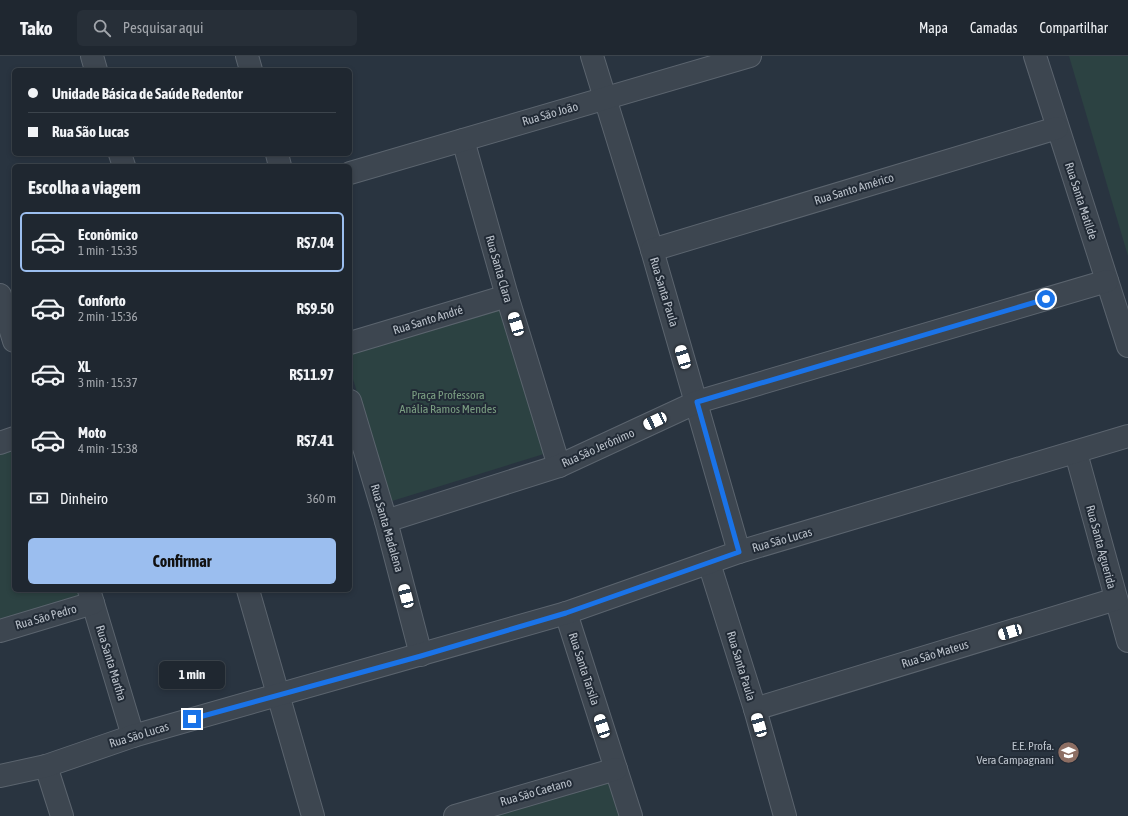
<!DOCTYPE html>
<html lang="pt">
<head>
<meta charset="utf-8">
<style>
  :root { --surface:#1f2730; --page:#272f38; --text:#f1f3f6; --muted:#a1a5ab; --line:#3c444c; --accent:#9bbeef }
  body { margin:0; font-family:"Asap Condensed",sans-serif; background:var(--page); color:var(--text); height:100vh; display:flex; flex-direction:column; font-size:15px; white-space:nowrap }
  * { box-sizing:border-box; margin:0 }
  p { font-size:13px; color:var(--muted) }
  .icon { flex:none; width:22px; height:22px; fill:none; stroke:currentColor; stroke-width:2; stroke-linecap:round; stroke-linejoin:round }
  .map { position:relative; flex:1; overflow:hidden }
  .drawer { position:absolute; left:12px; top:108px; width:340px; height:428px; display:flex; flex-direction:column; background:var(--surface); border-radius:6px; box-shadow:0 2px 6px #0003,0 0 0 1px var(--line) }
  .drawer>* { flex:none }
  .guide { position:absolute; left:12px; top:12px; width:340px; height:88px; border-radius:6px; box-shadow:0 2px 6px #0003,0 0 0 1px var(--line); display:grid; align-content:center; height:88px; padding:0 16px; background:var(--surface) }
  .end { position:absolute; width:18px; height:18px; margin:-9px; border:5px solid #1a73e8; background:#fff; box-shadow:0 0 0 2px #fff }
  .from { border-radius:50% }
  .bubble { position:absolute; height:28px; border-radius:6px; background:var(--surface); box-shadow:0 2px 6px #0003,0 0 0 1px var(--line); font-size:13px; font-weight:700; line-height:28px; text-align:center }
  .car { position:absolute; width:12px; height:24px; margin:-12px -6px; border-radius:5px; box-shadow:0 0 3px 1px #0007; background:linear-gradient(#fff 24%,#345 0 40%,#fff 0 76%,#345 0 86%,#fff 0) }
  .guide b { display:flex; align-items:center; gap:14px; height:38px; font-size:15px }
  .guide b+b { border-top:1px solid var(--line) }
  .guide i { width:10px; height:10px; background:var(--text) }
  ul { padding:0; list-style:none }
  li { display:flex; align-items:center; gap:12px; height:60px; margin:0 8px 6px; padding:0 8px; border:2px solid transparent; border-radius:6px }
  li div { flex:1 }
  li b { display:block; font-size:15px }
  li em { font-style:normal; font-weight:700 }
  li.on { border-color:var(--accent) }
  li>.icon { width:36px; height:36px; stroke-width:1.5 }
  h2 { padding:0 16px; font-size:18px; line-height:48px }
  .pay { display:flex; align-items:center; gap:10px; height:44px; padding:0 16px; font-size:15px }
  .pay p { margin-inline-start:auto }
  .primary-button { display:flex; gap:8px; margin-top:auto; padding:8px 16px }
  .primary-button a { flex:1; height:46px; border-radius:6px; background:var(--accent); color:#111; font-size:16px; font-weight:700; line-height:46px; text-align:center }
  header { display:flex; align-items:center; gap:24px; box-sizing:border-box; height:56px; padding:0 20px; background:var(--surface); border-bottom:1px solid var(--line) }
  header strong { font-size:19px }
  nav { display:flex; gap:22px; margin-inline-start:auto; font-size:14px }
  .search { width:280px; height:36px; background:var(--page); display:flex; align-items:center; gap:10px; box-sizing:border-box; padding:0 14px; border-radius:6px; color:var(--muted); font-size:15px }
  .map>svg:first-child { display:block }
  .green { fill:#2c4242 }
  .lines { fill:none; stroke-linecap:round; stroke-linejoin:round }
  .minor-casing { stroke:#5b646e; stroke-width:24 }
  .minor { stroke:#3d4650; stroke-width:22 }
  .route { stroke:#1a73e8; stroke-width:5 }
  .labels { text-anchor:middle; stroke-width:4; stroke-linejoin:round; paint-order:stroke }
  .street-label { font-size:12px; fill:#bac1ca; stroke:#222b36 }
  .park-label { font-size:12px; fill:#7b9e82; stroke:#222b36 }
  .poi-label { font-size:12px; fill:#bac1ca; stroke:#222b36; text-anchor:end }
</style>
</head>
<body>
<header>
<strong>Tako</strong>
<div class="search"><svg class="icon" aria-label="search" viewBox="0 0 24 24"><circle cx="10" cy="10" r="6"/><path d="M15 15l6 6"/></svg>Pesquisar aqui</div>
<nav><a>Mapa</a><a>Camadas</a><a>Compartilhar</a></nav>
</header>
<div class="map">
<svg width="1128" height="760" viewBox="0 0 1128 760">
  <rect width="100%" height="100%" fill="#293440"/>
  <g class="green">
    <path d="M1069,0H1128V200Z"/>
    <path d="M500,249L547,397L392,445L350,314V293Z"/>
    <path d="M14,393V534H77L80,542L0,566V397Z"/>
    <path d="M610,721L623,760H490Z"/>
  </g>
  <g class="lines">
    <defs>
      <g id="minor">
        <path d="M92,0L96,14"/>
        <path d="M247,0L251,14"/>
        <path d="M592,0L652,194L739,496"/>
        <path d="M1035,0L1128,290"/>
        <path d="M463,84L507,240L559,410"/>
        <path d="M120,98L124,110"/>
        <path d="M277,98L280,110"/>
        <path d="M350,117L750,0"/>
        <path d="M652,194L1057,72"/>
        <path d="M0,239L14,285"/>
        <path d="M350,287L507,240"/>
        <path d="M350,345L386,465L421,599"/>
        <path d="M0,387L14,382"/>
        <path d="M1076,397L1128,585"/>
        <path d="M386,465L559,410L697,346L1107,225"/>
        <path d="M709,507L755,653L785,760"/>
        <path d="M89,534L133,680"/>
        <path d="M248,534L313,760"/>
        <path d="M566,557L631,760"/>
        <path d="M0,575L93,547"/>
        <path d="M755,653L1116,543"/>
        <path d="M46,710L62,760"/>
        <path d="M0,720L46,710L133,680L566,557L739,496L1128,380"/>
        <path d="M455,760L616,713"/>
      </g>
    </defs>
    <use href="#minor" class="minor-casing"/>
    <use href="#minor" class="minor"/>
  </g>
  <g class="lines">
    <path class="route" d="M192,663L421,600L566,557L739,496L697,346L1046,243"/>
  </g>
  <defs>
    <symbol id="school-disc" viewBox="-11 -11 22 22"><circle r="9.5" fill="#8d6e63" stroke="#222b36"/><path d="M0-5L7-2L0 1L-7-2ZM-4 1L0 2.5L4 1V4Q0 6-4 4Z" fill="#fff"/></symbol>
  </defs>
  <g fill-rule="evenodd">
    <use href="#school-disc" x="1056" y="684" width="25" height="25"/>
  </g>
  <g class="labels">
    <g class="street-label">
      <text transform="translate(550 58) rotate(-16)" y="4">Rua São João</text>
      <text transform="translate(854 133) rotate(-17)" y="4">Rua Santo Américo</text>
      <text transform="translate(1081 145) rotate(72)" y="4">Rua Santa Matilde</text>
      <text transform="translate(499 213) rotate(74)" y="4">Rua Santa Clara</text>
      <text transform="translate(664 236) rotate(73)" y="4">Rua Santa Paula</text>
      <text transform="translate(428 264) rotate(-17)" y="4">Rua Santo André</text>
      <text transform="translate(598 392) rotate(-24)" y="4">Rua São Jerônimo</text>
      <text transform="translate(387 472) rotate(74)" y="4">Rua Santa Madalena</text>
      <text transform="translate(782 484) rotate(-16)" y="4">Rua São Lucas</text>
      <text transform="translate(1101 491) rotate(75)" y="4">Rua Santa Aguerida</text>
      <text transform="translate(46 561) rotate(-16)" y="4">Rua São Pedro</text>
      <text transform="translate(935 598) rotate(-17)" y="4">Rua São Mateus</text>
      <text transform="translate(111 607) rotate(73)" y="4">Rua Santa Martha</text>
      <text transform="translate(741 610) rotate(73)" y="4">Rua Santa Paula</text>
      <text transform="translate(584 613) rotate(72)" y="4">Rua Santa Tarsila</text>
      <text transform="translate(139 679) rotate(-17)" y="4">Rua São Lucas</text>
      <text transform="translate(536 736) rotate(-16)" y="4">Rua São Caetano</text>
    </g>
    <g class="park-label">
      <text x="448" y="343">Praça Professora<tspan x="448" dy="14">Anália Ramos Mendes</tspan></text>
    </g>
    <g class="poi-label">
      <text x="1054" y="694">E.E. Profa.<tspan x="1054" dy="14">Vera Campagnani</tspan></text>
    </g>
  </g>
</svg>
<i class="end from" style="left:1046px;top:243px"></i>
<i class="end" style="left:192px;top:663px"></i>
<div class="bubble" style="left:159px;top:605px;width:66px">1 min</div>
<i class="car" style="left:516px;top:268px;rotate:343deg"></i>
<i class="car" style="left:683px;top:301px;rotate:343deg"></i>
<i class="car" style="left:655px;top:365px;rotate:245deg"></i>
<i class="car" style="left:406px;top:540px;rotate:345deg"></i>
<i class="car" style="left:1010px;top:576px;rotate:253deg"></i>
<i class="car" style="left:759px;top:669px;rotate:344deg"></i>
<i class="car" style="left:602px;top:670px;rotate:342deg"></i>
<div class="guide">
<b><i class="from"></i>Unidade Básica de Saúde Redentor</b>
<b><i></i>Rua São Lucas</b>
</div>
<section class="drawer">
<h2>Escolha a viagem</h2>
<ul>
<li class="on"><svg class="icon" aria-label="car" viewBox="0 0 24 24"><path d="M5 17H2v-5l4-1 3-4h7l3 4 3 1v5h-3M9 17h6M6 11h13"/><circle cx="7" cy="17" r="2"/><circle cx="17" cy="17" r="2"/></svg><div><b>Econômico</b><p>1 min · 15:35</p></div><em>R$7.04</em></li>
<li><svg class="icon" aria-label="car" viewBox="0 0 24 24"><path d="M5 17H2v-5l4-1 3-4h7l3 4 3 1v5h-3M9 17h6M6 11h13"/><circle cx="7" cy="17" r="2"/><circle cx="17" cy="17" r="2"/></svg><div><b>Conforto</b><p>2 min · 15:36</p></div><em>R$9.50</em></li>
<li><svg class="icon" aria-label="car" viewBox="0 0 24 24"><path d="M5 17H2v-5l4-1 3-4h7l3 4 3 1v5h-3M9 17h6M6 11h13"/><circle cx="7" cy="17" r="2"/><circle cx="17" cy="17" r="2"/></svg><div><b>XL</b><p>3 min · 15:37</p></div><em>R$11.97</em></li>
<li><svg class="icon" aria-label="car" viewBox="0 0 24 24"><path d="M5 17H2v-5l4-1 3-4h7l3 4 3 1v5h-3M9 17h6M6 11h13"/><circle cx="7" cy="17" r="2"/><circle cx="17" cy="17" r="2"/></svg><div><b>Moto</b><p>4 min · 15:38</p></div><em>R$7.41</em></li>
</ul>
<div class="pay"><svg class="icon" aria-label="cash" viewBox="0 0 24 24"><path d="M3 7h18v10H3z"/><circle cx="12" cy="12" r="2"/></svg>Dinheiro<p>360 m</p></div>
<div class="primary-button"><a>Confirmar</a></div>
</section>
</div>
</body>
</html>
